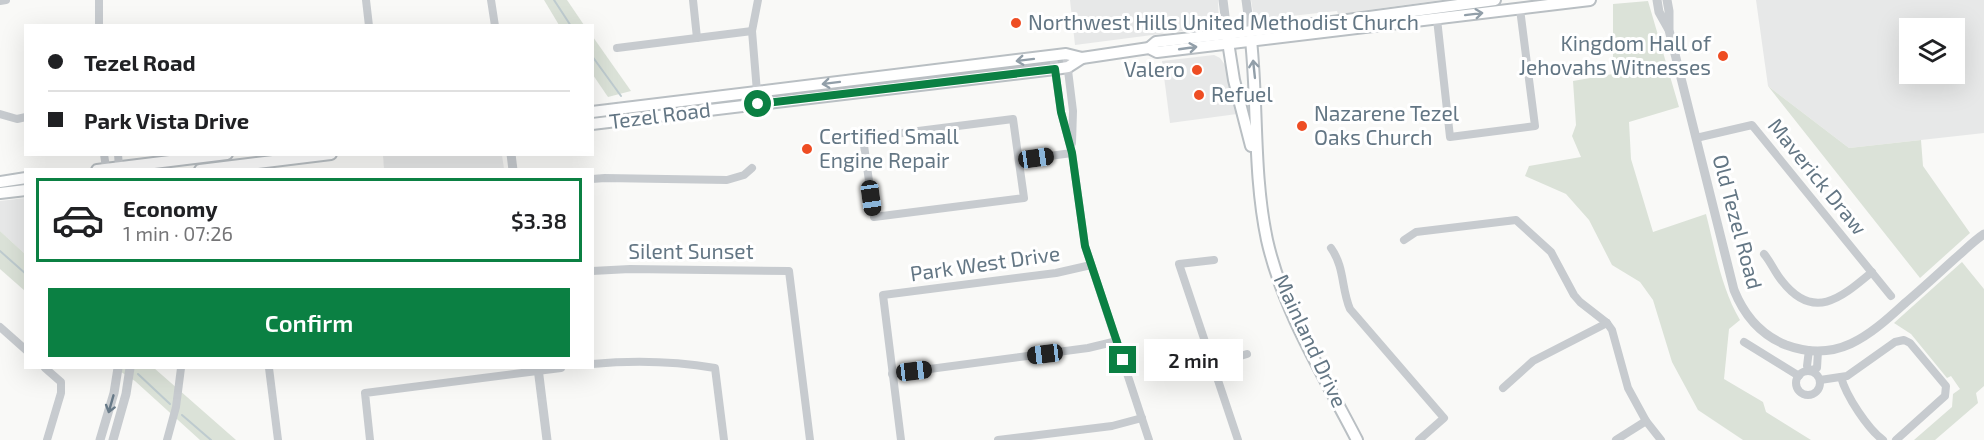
<!DOCTYPE html>
<html lang="en">
<head>
<meta charset="utf-8">
<style>
  :root { --surface:#fff; --page:#f2f2f2; --text:#202124; --muted:#757577; --line:#e0e0e0; --accent:#0b8043 }
  body { margin:0; font-family:"Exo 2",sans-serif; background:var(--page); color:var(--text); height:100vh; display:flex; flex-direction:column; font-size:22px; white-space:nowrap }
  * { box-sizing:border-box; margin:0 }
  p { font-size:20px; color:var(--muted) }
  .icon { flex:none; width:33px; height:33px; fill:none; stroke:currentColor; stroke-width:2; stroke-linecap:round; stroke-linejoin:round }
  .map { position:relative; flex:1; overflow:hidden }
  .side { position:absolute; left:24px; top:168px; width:570px; height:201px; display:flex; flex-direction:column; background:var(--surface); border-radius:0px; box-shadow:0 6px 24px #0002 }
  .side>* { flex:none }
  .guide { position:absolute; left:24px; top:24px; width:570px; height:132px; border-radius:0px; box-shadow:0 6px 24px #0002; display:grid; align-content:center; height:132px; padding:0 24px; background:var(--surface) }
  .controls { position:absolute; left:1899px; top:18px; display:grid; gap:12px }
  .controls a { display:grid; place-items:center; width:66px; height:66px; border-radius:0px; background:var(--surface); box-shadow:0 6px 24px #0002; font-size:30px }
  .end { position:absolute; width:27px; height:27px; margin:-14px; border:8px solid #0b8043; background:#fff; box-shadow:0 0 0 3px #fff }
  .from { border-radius:50% }
  .bubble { position:absolute; height:42px; border-radius:0px; background:var(--surface); box-shadow:0 6px 24px #0002; font-size:20px; font-weight:600; line-height:42px; text-align:center }
  .car { position:absolute; width:18px; height:36px; margin:-18px -9px; border-radius:8px; box-shadow:0 0 4px 2px #0007; background:linear-gradient(#222 24%,#8ab4d8 0 40%,#222 0 76%,#8ab4d8 0 86%,#222 0) }
  .guide b { display:flex; align-items:center; gap:21px; height:57px; font-size:22px }
  .guide b+b { border-top:2px solid var(--line) }
  .guide i { width:15px; height:15px; background:var(--text) }
  ul { padding:10px 0 0; list-style:none }
  li { display:flex; align-items:center; gap:18px; height:84px; margin:0 12px 9px; padding:0 12px; border:3px solid transparent; border-radius:0px }
  li div { flex:1 }
  li b { display:block; font-size:22px }
  li em { font-style:normal; font-weight:600 }
  li.active { border-color:var(--accent) }
  li>.icon { width:54px; height:54px; stroke-width:1.5 }
  .action { display:flex; gap:12px; margin-top:auto; padding:12px 24px }
  .action a { flex:1; height:69px; border-radius:0px; background:var(--accent); color:#fff; font-size:24px; font-weight:600; line-height:69px; text-align:center }
  .map>svg:first-child { display:block }
  .built { fill:#e7e8e8; fill-rule:evenodd }
  .green { fill:#dbe2d8 }
  .lines { fill:none; stroke-linecap:round; stroke-linejoin:round }
  .stream { stroke:#becbcf; stroke-width:2 }
  .secondary-casing { stroke:#b9bfc3; stroke-width:14 }
  .minor { stroke:#c7cbcf; stroke-width:8 }
  .tertiary { stroke:#c7cbcf; stroke-width:9 }
  .secondary { stroke:#fff; stroke-width:10 }
  .oneway { stroke:#929fa9 }
  .oneway2 { stroke:#687a88 }
  .route { stroke:#0b8043; stroke-width:8 }
  .poi-dot { fill:#ee4d23; stroke:#fff; stroke-width:2 }
  .labels { text-anchor:middle; stroke-width:6; stroke-linejoin:round; paint-order:stroke }
  .poi-label { font-size:21px; fill:#637684; stroke:#fff; text-anchor:start }
  .street-label { font-size:21px; fill:#637684; stroke:#fff }
</style>
</head>
<body>
<div class="map">
<svg width="1984" height="440" viewBox="0 0 1984 440">
  <rect width="100%" height="100%" fill="#f9f9f7"/>
  <g class="built">
    <path d="M1070,0H1218L1219,24L1214,27L1075,45Z"/>
    <path d="M1251,0H1442L1338,14L1337,11L1264,19L1253,12Z"/>
    <path d="M1756,0H1984V133L1849,148L1768,86ZM1910,28H1954V74H1910Z"/>
    <path d="M1214,55L1220,58L1225,65L1237,114L1170,123L1162,61Z"/>
    <path d="M383,155H502L504,169H384Z"/>
    <path d="M25,198V254L0,231V201Z"/>
  </g>
  <g class="green">
    <path d="M544,0H567L584,25H559Z"/>
    <path d="M1648,1L1679,107L1629,122L1631,159L1653,232L1706,214C1715,249 1721,288 1740,320L1729,329L1724,379L1763,402L1766,412L1811,440H1743L1698,410L1672,362L1653,300L1640,282L1612,265L1589,220L1566,194L1525,176L1529,166L1581,157L1572,136L1576,125L1573,81L1613,74V4Z"/>
    <path d="M593,37L631,91L608,97L593,75Z"/>
    <path d="M1768,86L1849,148L1921,140L1923,166L1970,233L1920,278Z"/>
    <path d="M0,231L25,254V291L0,269Z"/>
    <path d="M1962,262L1984,289V386L1976,393L1978,403L1935,440H1914L1952,407L1953,394L1960,389L1951,376L1947,378L1911,334L1894,323Z"/>
    <path d="M115,368H154L236,440H200L135,381Z"/>
  </g>
  <g class="lines">
    <g class="stream">
      <path d="M554,0L571,26"/>
      <path d="M592,56L621,96"/>
      <path d="M0,251L26,274"/>
      <path d="M138,374L170,404"/>
      <path d="M182,415L211,440"/>
    </g>
    <defs>
      <g id="secondary">
        <path d="M1251,40C1258,106 1253,174 1267,240C1283,311 1324,376 1357,440"/>
        <path d="M1228,42L1234,80L1251,146"/>
        <path d="M1149,48L1156,42L1332,22L1495,0"/>
        <path d="M592,112L1066,54L1082,58L1149,48L1157,52L1590,0"/>
        <path d="M592,124L1055,69L1068,67L1082,58"/>
        <path d="M97,170L227,154"/>
        <path d="M200,170L331,154"/>
        <path d="M0,182L26,178"/>
        <path d="M0,193L26,190"/>
      </g>
    </defs>
    <use href="#secondary" class="secondary-casing"/>
    <g class="minor">
      <path d="M366,0L369,26"/>
      <path d="M491,0L495,26"/>
      <path d="M693,0L697,38"/>
      <path d="M758,0L752,31L758,104"/>
      <path d="M0,1L6,0"/>
      <path d="M1437,19L1450,137L1535,126L1520,9"/>
      <path d="M99,26V0"/>
      <path d="M617,48L752,31"/>
      <path d="M1066,54L1073,111L1072,143"/>
      <path d="M1053,56L1061,112L1072,153L1085,246L1149,440"/>
      <path d="M0,114L17,119L26,117"/>
      <path d="M1013,119L1024,198L874,217L863,138Z"/>
      <path d="M1696,138L1752,125L1891,296"/>
      <path d="M104,154L106,168"/>
      <path d="M118,154L119,167"/>
      <path d="M1019,160L1072,153"/>
      <path d="M592,179L605,178L727,180L744,175L752,168"/>
      <path d="M1404,240L1416,232L1516,220L1551,252L1574,295L1580,302L1607,323L1612,330L1628,388L1646,421L1661,440"/>
      <path d="M1331,248C1345,268 1341,288 1350,309L1444,418L1419,440"/>
      <path d="M1764,254C1771,262 1775,273 1782,281C1814,322 1842,297 1872,272"/>
      <path d="M1214,260L1179,264L1238,440"/>
      <path d="M592,271L630,269L789,271L810,440"/>
      <path d="M0,327L26,350"/>
      <path d="M1744,342L1799,376"/>
      <path d="M1809,350L1807,366L1810,371L1817,368L1818,351"/>
      <path d="M592,364C634,360 674,361 715,368L724,440"/>
      <path d="M1211,365L1247,354"/>
      <path d="M45,368L61,382V393L47,440"/>
      <path d="M269,368L278,440"/>
      <circle cx="1808" cy="383" r="12"/>
      <path d="M892,374L1088,348L1117,341"/>
      <path d="M1841,377C1846,396 1868,429 1883,440"/>
      <path d="M1820,380L1847,376L1895,342L1904,340L1910,343L1946,386L1945,396L1896,440"/>
      <path d="M1503,388L1533,361L1607,323"/>
      <path d="M167,440L176,407L181,368"/>
      <path d="M370,440L365,393L561,368"/>
      <path d="M901,440L883,295L1056,273L1091,265"/>
      <path d="M998,440L1112,426L1142,418"/>
      <path d="M1616,440L1646,421"/>
    </g>
    <g class="tertiary">
      <path d="M1223,0L1228,40"/>
      <path d="M1246,0L1251,37"/>
      <path d="M1657,0L1659,12L1668,28"/>
      <path d="M1667,0L1669,11V30L1734,290C1744,315 1761,335 1786,345C1837,364 1869,336 1904,304C1923,288 1941,271 1959,255C1967,248 1975,240 1984,234"/>
      <path d="M511,154L513,170"/>
      <path d="M538,368L547,440"/>
      <path d="M100,440L114,393L118,368"/>
      <path d="M113,440L126,394L130,368"/>
    </g>
    <use href="#secondary" class="secondary"/>
  </g>
  <defs><path id="oneway-shaft" d="M-6 0H5M1.5-3L5.5 0L1.5 3" fill="none" stroke-width="1.6" stroke-linecap="round" stroke-linejoin="round" transform="scale(1.5)"/></defs>
  <g class="oneway">
    <use href="#oneway-shaft" transform="translate(1474 14) rotate(-7)"/>
    <use href="#oneway-shaft" transform="translate(1188 48) rotate(-8)"/>
    <use href="#oneway-shaft" transform="translate(1025 60) rotate(173)"/>
    <use href="#oneway-shaft" transform="translate(1254 69) rotate(-96)"/>
    <use href="#oneway-shaft" transform="translate(831 83) rotate(173)"/>
  </g>
  <use class="oneway2" href="#oneway-shaft" transform="translate(111 404) rotate(106)"/>
  <g class="lines">
    <path class="route" d="M758,104L1055,69L1061,112L1072,153L1085,246L1123,360"/>
  </g>
  <g class="poi-dot">
    <circle cx="1016" cy="23" r="6"/>
    <circle cx="1723" cy="56" r="6"/>
    <circle cx="1197" cy="70" r="6"/>
    <circle cx="1199" cy="95" r="6"/>
    <circle cx="1302" cy="126" r="6"/>
    <circle cx="807" cy="149" r="6"/>
  </g>
  <g class="labels">
    <g class="poi-label">
      <text x="1028" y="30">Northwest Hills United Methodist Church</text>
      <text x="1711" y="51" text-anchor="end">Kingdom Hall of<tspan x="1711" dy="24">Jehovahs Witnesses</tspan></text>
      <text x="1185" y="77" text-anchor="end">Valero</text>
      <text x="1211" y="102">Refuel</text>
      <text x="1314" y="121">Nazarene Tezel<tspan x="1314" dy="24">Oaks Church</tspan></text>
      <text x="819" y="144">Certified Small<tspan x="819" dy="24">Engine Repair</tspan></text>
    </g>
    <g class="street-label">
      <text transform="translate(660 116) rotate(-7)" y="7">Tezel Road</text>
      <text transform="translate(1817 177) rotate(51)" y="7">Maverick Draw</text>
      <text transform="translate(1737 222) rotate(75)" y="7">Old Tezel Road</text>
      <text x="691" y="259">Silent Sunset</text>
      <text transform="translate(985 264) rotate(-8)" y="7">Park West Drive</text>
      <text transform="translate(1310 341) rotate(65)" y="7">Mainland Drive</text>
    </g>
  </g>
</svg>
<div class="controls">
<a><svg class="icon" aria-label="layers" viewBox="0 0 24 24"><path d="M12 4l9 5-9 5-9-5zM3 14l9 5 9-5"/></svg></a>
</div>
<i class="end from" style="left:758px;top:104px"></i>
<i class="end" style="left:1123px;top:360px"></i>
<div class="bubble" style="left:1144px;top:339px;width:99px">2 min</div>
<i class="car" style="left:1036px;top:158px;rotate:82deg"></i>
<i class="car" style="left:871px;top:198px;rotate:172deg"></i>
<i class="car" style="left:1045px;top:354px;rotate:263deg"></i>
<i class="car" style="left:914px;top:371px;rotate:83deg"></i>
<div class="guide">
<b><i class="from"></i>Tezel Road</b>
<b><i></i>Park Vista Drive</b>
</div>
<section class="side">
<ul>
<li class="active"><svg class="icon" aria-label="car" viewBox="0 0 24 24"><path d="M5 17H2v-5l4-1 3-4h7l3 4 3 1v5h-3M9 17h6M6 11h13"/><circle cx="7" cy="17" r="2"/><circle cx="17" cy="17" r="2"/></svg><div><b>Economy</b><p>1 min · 07:26</p></div><em>$3.38</em></li>
</ul>
<div class="action"><a>Confirm</a></div>
</section>
</div>
</body>
</html>
